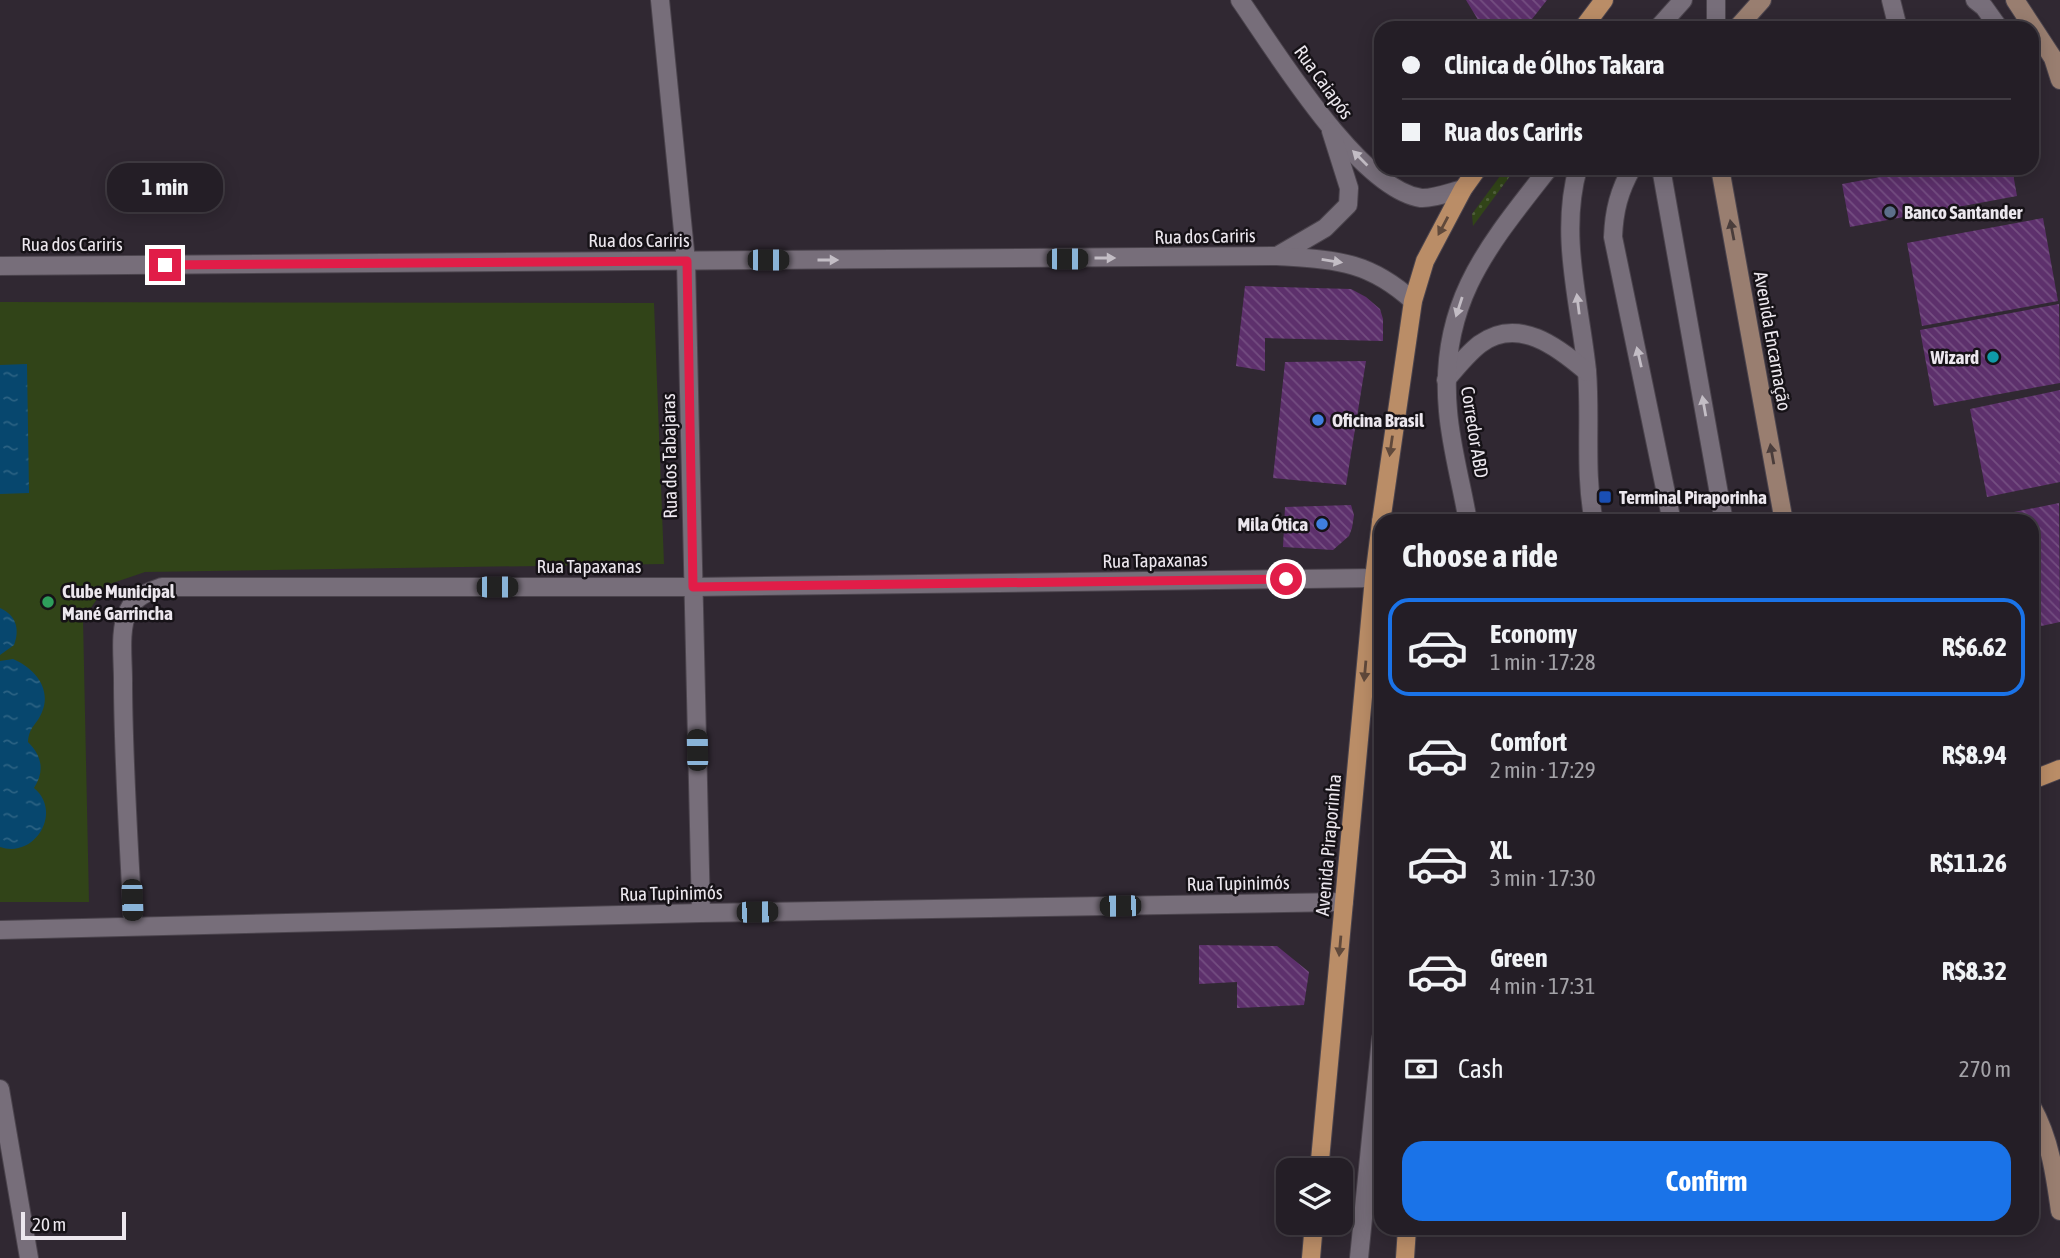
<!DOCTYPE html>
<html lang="en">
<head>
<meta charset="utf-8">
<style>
  :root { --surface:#241e26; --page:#2c272e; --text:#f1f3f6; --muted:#a3a2a7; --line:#413c43; --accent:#1a73e8 }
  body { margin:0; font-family:"Asap Condensed",sans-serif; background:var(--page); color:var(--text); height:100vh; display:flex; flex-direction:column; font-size:26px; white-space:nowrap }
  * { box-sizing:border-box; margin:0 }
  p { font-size:23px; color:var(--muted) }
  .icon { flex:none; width:38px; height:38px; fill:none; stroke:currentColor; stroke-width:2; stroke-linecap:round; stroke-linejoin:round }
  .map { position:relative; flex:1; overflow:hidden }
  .panel { position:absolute; left:1374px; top:514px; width:665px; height:721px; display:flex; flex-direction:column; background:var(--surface); border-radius:21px; box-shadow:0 4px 18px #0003,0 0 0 2px var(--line) }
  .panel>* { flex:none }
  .guide { position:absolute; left:1374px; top:21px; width:665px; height:154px; border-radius:21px; box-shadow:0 4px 18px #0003,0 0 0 2px var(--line); display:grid; align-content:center; height:154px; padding:0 28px; background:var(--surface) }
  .controls { position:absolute; left:1276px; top:1158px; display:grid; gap:14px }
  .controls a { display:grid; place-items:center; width:77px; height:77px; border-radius:14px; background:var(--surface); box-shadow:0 4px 18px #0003,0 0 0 2px var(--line); font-size:35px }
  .scale { position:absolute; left:21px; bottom:18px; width:105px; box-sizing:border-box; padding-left:7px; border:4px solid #ece7ee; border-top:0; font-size:19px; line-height:24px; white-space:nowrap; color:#ece7ee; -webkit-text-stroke:5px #161217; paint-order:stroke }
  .end { position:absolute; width:32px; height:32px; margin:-16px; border:9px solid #e11d48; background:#fff; box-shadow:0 0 0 4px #fff }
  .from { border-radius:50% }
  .bubble { position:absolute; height:49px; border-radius:21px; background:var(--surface); box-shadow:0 4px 18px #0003,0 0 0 2px var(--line); font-size:23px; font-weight:700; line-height:49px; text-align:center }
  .car { position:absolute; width:21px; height:42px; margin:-21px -10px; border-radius:9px; box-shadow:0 0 5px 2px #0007; background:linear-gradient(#222 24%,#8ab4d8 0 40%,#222 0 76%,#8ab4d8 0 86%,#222 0) }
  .guide b { display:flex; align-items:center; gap:24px; height:66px; font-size:26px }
  .guide b+b { border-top:2px solid var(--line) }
  .guide i { width:18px; height:18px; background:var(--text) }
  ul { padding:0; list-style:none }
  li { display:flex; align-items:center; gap:21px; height:98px; margin:0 14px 10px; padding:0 14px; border:4px solid transparent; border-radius:21px }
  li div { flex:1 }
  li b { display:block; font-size:26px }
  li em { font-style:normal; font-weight:700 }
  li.on { border-color:var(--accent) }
  li>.icon { width:63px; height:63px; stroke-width:1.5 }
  h2 { padding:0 28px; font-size:32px; line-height:84px }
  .pay { display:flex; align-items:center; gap:18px; height:77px; padding:0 28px; font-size:26px }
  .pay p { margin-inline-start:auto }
  .primary-button { display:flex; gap:14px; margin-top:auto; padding:14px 28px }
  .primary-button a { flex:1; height:80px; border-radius:21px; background:var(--accent); color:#fff; font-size:28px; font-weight:700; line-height:80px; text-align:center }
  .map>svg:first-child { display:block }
  .grass { fill:url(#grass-dots) }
  .park { fill:#314418 }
  .water { fill:url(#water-ripples) }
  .building { fill:url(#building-back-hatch) }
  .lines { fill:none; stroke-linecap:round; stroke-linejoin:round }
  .lane-casing { stroke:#4b444d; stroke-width:20 }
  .street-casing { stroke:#4b444d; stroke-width:20 }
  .secondary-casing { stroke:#4b444d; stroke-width:20 }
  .primary-casing { stroke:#4b444d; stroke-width:20 }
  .lane { stroke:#776e7a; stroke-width:18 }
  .street { stroke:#776e7a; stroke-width:18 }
  .secondary { stroke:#997e70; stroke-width:18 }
  .primary { stroke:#ba8d67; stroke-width:18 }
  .oneway { fill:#c3bdc5 }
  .oneway2 { fill:#60493b }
  .oneway3 { fill:#4a3d3b }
  .route { stroke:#e11d48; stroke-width:9 }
  .service-dot { fill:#5c6f8a; stroke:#161217; stroke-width:2.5 }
  .culture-dot { fill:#0f9aa8; stroke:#161217; stroke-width:2.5 }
  .shop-dot { fill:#3f7fe0; stroke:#161217; stroke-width:2.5 }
  .transit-dot { fill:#1a4fb4; stroke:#161217; stroke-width:2.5 }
  .leisure-dot { fill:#2e9e5b; stroke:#161217; stroke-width:2.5 }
  .labels { text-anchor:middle; stroke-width:5; stroke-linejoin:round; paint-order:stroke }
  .street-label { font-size:19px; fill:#ece7ee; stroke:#161217 }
  .poi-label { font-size:19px; font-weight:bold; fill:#ece7ee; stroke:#161217; text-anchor:start }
</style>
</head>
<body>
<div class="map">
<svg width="2060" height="1258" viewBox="0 0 2060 1258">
  <defs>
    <pattern id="grass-dots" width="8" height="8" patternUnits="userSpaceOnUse" patternTransform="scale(1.75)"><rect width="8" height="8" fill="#314418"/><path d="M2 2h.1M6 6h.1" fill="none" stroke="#4f5f3a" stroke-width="1.8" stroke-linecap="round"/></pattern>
    <pattern id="water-ripples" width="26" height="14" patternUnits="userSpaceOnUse" patternTransform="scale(1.75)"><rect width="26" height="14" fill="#07476e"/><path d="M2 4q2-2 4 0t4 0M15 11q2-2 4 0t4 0" fill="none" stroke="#2b6283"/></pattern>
    <pattern id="building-back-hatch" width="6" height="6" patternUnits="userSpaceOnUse" patternTransform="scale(1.75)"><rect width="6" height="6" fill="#5d306c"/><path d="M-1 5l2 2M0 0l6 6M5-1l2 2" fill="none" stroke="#744e81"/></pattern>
  </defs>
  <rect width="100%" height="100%" fill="#302832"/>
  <path class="grass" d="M1506,168H1516L1473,226L1472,214Z"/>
  <path class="park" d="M0,302L654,303L664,564L145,572L107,585L83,619L89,902H0Z"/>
  <g class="water">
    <path d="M27,364L29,493L0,494V365Z"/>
    <path d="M0,608C16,615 20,629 14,645L0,655Z"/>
    <path d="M13,659C34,668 52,688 42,712C37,725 29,726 28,742C42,756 45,771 34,788C63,812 35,859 0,847V661Z"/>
  </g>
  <g class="building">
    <path d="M1466,0H1547L1525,28H1483Z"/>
    <path d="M1896,168H2012L2017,196L1850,227L1842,184L1897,174Z"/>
    <path d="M2043,218L2058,301L1922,326L1907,243Z"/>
    <path d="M1245,286L1351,289L1366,297L1380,309L1383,319V341L1265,338V371L1236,366Z"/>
    <path d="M2059,304L2060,383L1934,406L1920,330Z"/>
    <path d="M1366,361L1346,485L1273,478L1285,362Z"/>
    <path d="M2060,390V482L1987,497L1970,409Z"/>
    <path d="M2059,503L2060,622L2032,628V522L1974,520Z"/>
    <path d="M1351,505L1354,515L1352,528L1349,536L1333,550L1283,547L1285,507Z"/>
    <path d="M1199,945L1277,946L1309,972L1304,1005L1237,1008V982L1199,984Z"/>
  </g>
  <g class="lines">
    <defs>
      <g id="lane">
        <path d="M1891,0L1898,28"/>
        <path d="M1975,0L1984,7L1999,28"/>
        <path d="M1658,28L1683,0"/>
        <path d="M1716,28V0"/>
        <path d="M1578,168C1559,235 1580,304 1587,371C1591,421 1584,472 1594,522"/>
        <path d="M1632,168C1619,191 1614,211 1613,237L1672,522"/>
        <path d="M1661,168L1724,522"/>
        <path d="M1446,380C1456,368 1467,354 1480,344C1518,316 1558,347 1587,372"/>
        <path d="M1468,522C1462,485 1451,448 1448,411C1438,304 1487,247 1549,168"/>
        <path d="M1359,1258L1381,1038"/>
      </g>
      <g id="street">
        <path d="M660,0L686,261L701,913"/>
        <path d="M1240,0C1275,50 1359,189 1421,198C1433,199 1451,192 1463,189"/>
        <path d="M1277,256L1325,228L1348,205L1349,188L1331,131"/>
        <path d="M0,266L1277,256C1335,260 1368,260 1413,301"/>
        <path d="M133,925C129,843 123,761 123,680C123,658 119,630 128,611C135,596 148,592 162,587H693L1374,578"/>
        <path d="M0,930L701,913L1344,902"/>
        <path d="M0,1089L29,1258"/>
      </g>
      <g id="secondary">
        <path d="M2015,0L2053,58L2060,80"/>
        <path d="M1737,28L1762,0"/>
        <path d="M1720,168L1784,522"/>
        <path d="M2032,1107C2050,1139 2055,1175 2060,1211"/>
      </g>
      <g id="primary">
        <path d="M1583,28L1604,0"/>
        <path d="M1381,522L1413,301L1425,261L1463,189L1478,168"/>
        <path d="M2032,780L2060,769"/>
        <path d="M1319,1171L1374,578L1381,522"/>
        <path d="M1311,1258L1314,1223"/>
        <path d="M1405,1258L1407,1228"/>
      </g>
    </defs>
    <use href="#lane" class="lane-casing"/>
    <use href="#street" class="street-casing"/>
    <use href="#secondary" class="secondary-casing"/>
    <use href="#primary" class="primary-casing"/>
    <use href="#lane" class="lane"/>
    <use href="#street" class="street"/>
    <use href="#secondary" class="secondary"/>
    <use href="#primary" class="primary"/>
  </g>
  <defs><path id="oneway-solid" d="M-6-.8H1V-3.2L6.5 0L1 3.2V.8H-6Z" transform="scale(1.75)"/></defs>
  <g class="oneway">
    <use href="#oneway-solid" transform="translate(1360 158) rotate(-135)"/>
    <use href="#oneway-solid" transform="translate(1105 258)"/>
    <use href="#oneway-solid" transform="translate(828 260)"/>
    <use href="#oneway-solid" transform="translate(1332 261) rotate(9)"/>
    <use href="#oneway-solid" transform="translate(1578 304) rotate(-97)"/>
    <use href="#oneway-solid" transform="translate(1459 307) rotate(108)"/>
    <use href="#oneway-solid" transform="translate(1639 357) rotate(-103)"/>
    <use href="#oneway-solid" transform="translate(1704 406) rotate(-100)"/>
  </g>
  <g class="oneway2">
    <use href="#oneway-solid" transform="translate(1443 226) rotate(118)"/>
    <use href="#oneway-solid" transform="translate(1391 446) rotate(98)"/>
    <use href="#oneway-solid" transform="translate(1365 671) rotate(95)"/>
    <use href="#oneway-solid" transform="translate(1340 946) rotate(95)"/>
  </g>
  <g class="oneway3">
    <use href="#oneway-solid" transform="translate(1732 230) rotate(-101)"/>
    <use href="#oneway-solid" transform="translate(1772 454) rotate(-100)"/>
  </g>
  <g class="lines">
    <path class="route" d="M165,265L687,261L693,587L1286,579"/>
  </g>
  <circle class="service-dot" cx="1890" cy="212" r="7"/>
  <circle class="culture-dot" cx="1993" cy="357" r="7"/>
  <g class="shop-dot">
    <circle cx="1318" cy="420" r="7"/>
    <circle cx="1322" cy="524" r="7"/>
  </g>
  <rect class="transit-dot" x="1598" y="490" width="14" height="14" rx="3.5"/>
  <circle class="leisure-dot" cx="48" cy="602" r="7"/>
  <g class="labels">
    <g class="street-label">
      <text transform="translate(1324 82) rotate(54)" y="7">Rua Caiapós</text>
      <text transform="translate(1205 236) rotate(-1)" y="7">Rua dos Cariris</text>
      <text x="639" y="247">Rua dos Cariris</text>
      <text x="72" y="251">Rua dos Cariris</text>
      <text transform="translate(1773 341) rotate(80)" y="7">Avenida Encarnação</text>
      <text transform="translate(1475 432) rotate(81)" y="7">Corredor ABD</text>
      <text transform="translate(669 456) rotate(-91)" y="7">Rua dos Tabajaras</text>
      <text transform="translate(1155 560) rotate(-1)" y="7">Rua Tapaxanas</text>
      <text x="589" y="573">Rua Tapaxanas</text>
      <text transform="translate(1328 845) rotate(-85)" y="7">Avenida Piraporinha</text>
      <text transform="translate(1238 883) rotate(-1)" y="7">Rua Tupinimós</text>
      <text transform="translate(671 893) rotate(-1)" y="7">Rua Tupinimós</text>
    </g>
    <g class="poi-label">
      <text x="1904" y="219">Banco Santander</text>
      <text x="1979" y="364" text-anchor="end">Wizard</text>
      <text x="1332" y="427">Oficina Brasil</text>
      <text x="1619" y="504">Terminal Piraporinha</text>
      <text x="1308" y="531" text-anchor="end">Mila Ótica</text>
      <text x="62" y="598">Clube Municipal<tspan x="62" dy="22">Mané Garrincha</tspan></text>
    </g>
  </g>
</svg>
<div class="controls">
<a><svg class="icon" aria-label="layers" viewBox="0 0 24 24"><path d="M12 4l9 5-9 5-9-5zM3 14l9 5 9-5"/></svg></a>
</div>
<div class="scale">20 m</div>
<i class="end from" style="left:1286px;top:579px"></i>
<i class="end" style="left:165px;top:265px"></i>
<div class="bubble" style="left:107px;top:163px;width:116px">1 min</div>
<i class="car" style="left:1067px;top:259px;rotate:90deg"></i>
<i class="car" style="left:768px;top:260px;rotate:90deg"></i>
<i class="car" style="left:497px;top:587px;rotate:90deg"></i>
<i class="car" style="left:697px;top:750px;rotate:359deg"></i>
<i class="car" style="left:132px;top:900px;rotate:178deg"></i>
<i class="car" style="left:1120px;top:906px;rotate:269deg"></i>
<i class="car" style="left:757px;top:912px;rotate:89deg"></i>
<div class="guide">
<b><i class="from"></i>Clinica de Ólhos Takara</b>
<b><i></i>Rua dos Cariris</b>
</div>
<section class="panel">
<h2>Choose a ride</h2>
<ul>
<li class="on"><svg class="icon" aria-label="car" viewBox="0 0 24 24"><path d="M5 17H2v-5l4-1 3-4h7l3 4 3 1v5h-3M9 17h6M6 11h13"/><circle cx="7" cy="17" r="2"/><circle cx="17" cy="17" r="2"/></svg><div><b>Economy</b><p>1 min · 17:28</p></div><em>R$6.62</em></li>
<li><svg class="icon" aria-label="car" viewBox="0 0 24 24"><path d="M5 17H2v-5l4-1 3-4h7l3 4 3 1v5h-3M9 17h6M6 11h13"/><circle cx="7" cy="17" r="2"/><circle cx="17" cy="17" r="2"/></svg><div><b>Comfort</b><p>2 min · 17:29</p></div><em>R$8.94</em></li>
<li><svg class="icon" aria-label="car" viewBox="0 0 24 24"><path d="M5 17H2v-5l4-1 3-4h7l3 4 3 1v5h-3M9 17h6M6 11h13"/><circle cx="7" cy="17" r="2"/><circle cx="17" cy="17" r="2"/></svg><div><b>XL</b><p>3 min · 17:30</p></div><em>R$11.26</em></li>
<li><svg class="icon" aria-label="car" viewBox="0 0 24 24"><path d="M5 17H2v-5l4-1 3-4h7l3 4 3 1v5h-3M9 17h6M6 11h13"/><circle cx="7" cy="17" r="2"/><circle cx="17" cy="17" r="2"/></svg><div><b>Green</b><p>4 min · 17:31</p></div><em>R$8.32</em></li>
</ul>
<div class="pay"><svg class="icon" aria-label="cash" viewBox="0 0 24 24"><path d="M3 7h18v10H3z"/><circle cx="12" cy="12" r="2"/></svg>Cash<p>270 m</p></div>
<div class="primary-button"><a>Confirm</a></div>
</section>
</div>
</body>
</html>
